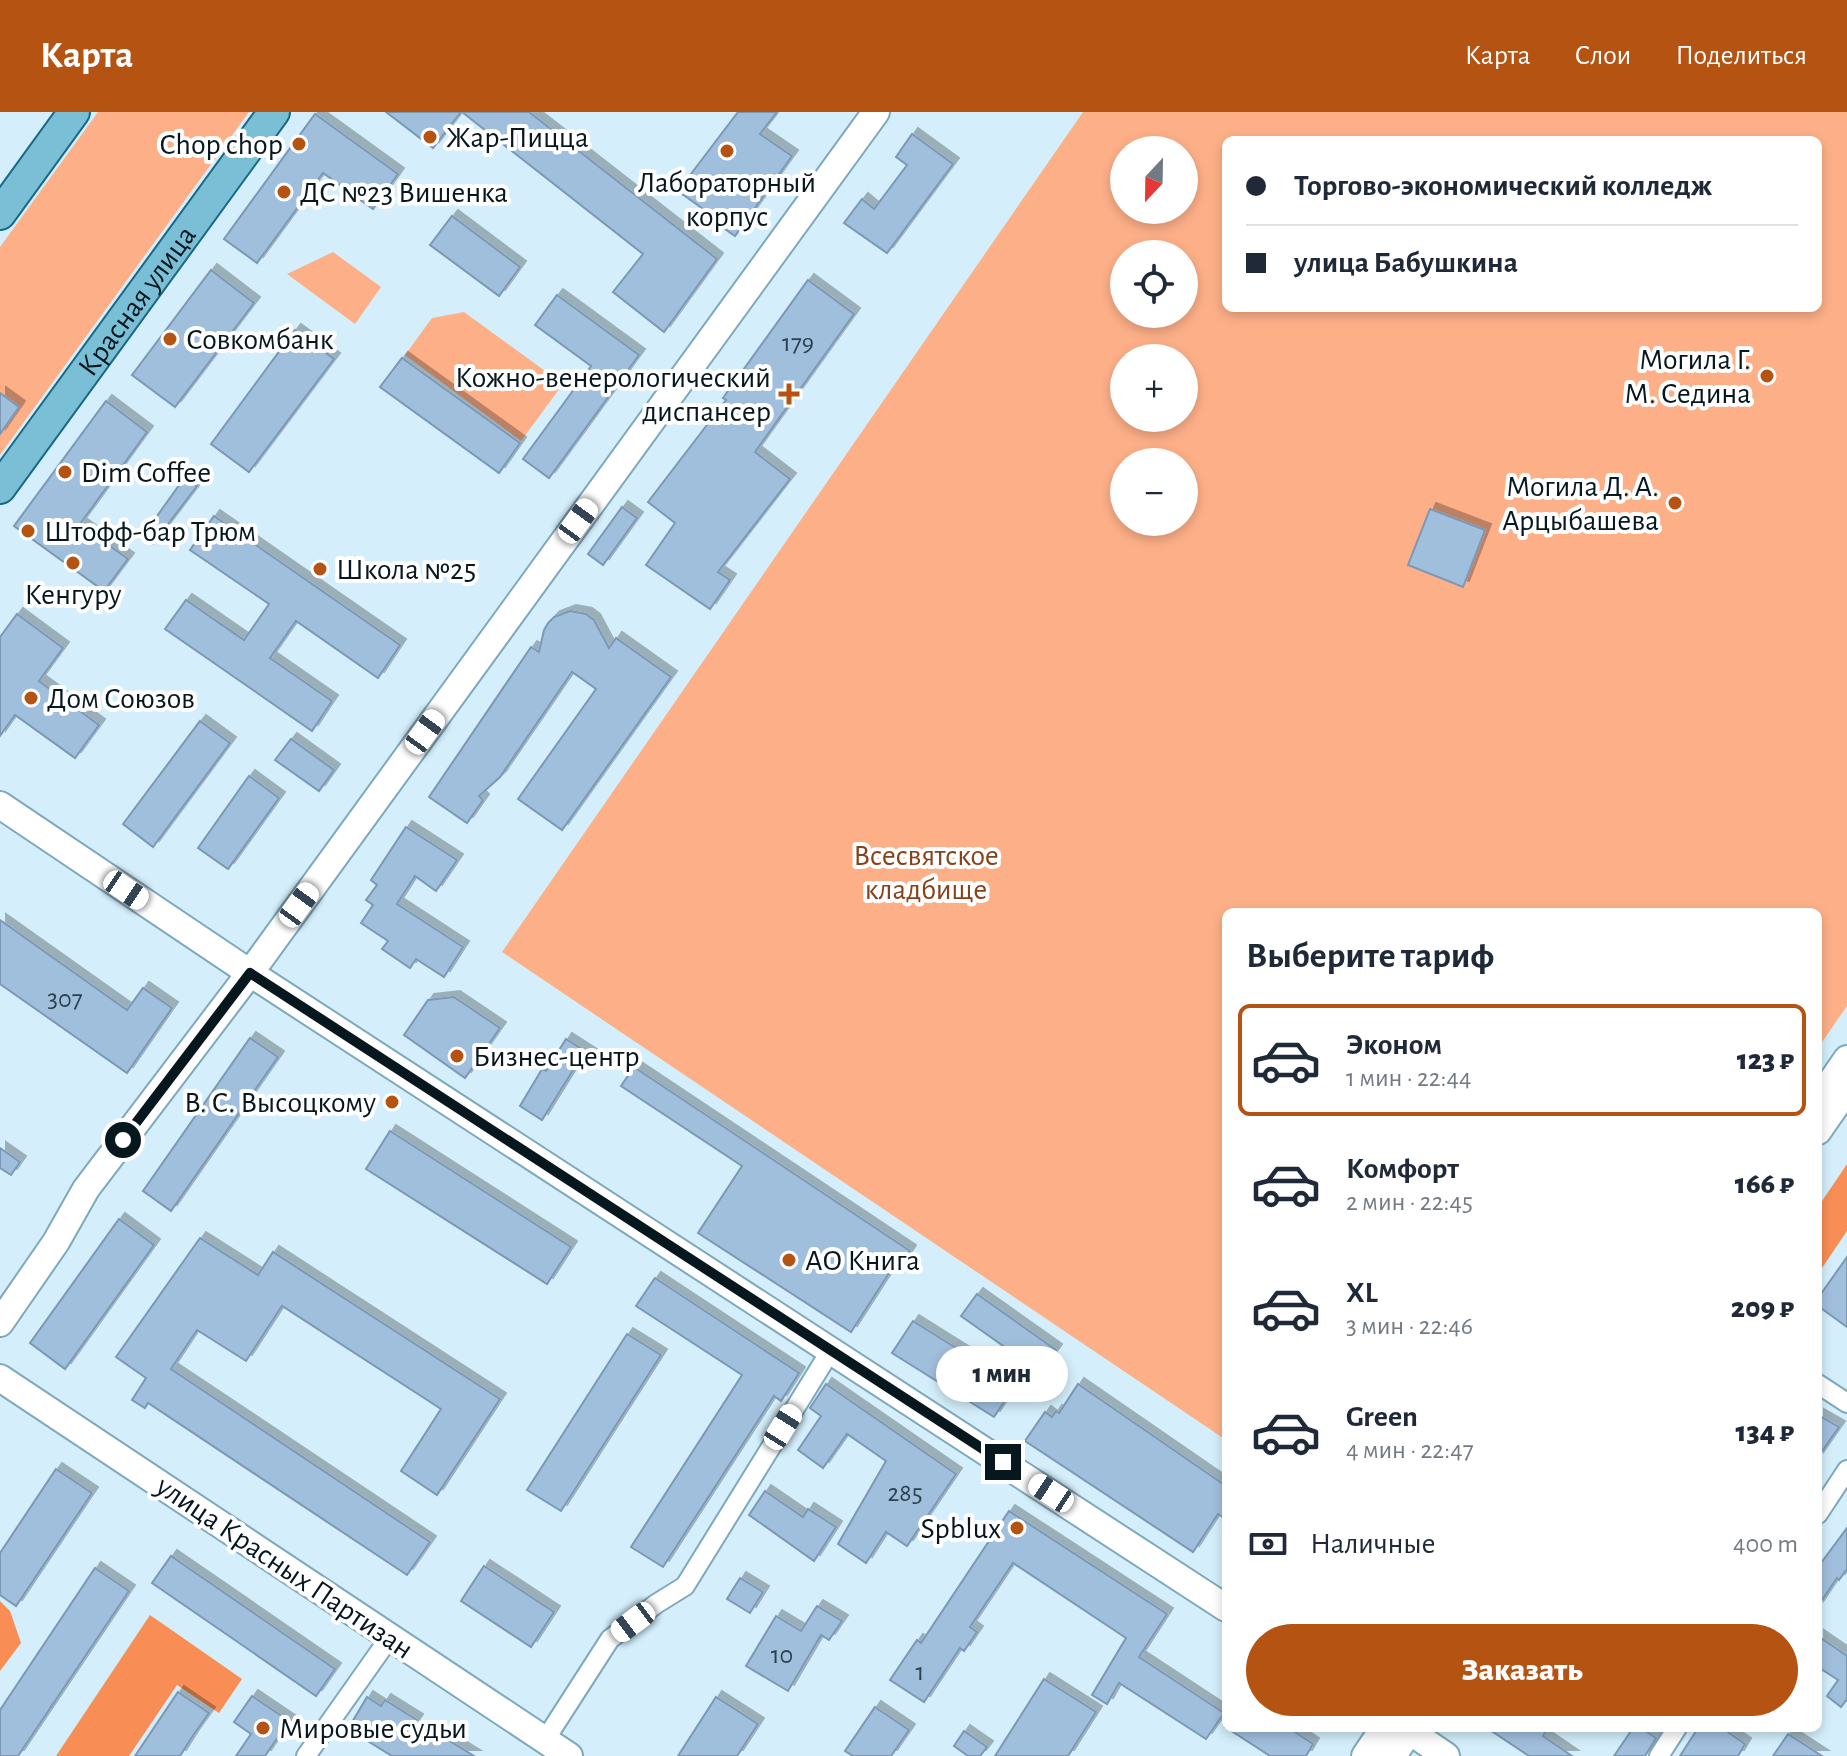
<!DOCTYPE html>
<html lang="ru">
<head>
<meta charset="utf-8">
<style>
  :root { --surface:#fff; --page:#f2f2f3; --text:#1f2937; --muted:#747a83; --line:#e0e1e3; --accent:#b45312 }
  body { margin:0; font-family:"Alegreya Sans",sans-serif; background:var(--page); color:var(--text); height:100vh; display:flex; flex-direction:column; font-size:30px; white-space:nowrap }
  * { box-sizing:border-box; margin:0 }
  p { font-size:26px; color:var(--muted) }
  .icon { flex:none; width:44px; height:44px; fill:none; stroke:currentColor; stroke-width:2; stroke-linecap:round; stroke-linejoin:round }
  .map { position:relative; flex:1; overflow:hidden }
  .sheet { position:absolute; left:1222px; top:796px; width:600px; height:824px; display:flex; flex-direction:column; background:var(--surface); border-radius:12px; box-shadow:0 4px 12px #0003 }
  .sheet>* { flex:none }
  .hud { position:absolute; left:1222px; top:24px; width:600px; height:176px; border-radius:12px; box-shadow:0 4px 12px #0003; display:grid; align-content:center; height:176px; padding:0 24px; background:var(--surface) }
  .needle { width:52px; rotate:202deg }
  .buttons { position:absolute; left:1110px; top:24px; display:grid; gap:16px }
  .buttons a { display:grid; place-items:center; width:88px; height:88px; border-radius:50%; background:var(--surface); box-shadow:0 4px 12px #0003; font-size:40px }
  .end { position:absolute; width:36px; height:36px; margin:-18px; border:10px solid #06171e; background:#fff; box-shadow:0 0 0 4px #fff }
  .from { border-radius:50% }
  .bubble { position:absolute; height:56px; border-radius:28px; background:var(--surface); box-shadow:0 4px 12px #0003; font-size:26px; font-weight:800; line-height:56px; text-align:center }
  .car { position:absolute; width:24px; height:48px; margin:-24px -12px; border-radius:10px; box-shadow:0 0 6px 2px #0007; background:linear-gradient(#fff 24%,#345 0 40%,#fff 0 76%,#345 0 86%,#fff 0) }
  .hud b { display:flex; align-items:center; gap:28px; height:76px; font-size:30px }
  .hud b+b { border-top:2px solid var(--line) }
  .hud i { width:20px; height:20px; background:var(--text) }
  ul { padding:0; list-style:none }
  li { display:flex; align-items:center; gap:24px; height:112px; margin:0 16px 12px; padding:0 8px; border:4px solid transparent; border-radius:12px }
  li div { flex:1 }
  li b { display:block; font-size:30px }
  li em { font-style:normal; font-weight:800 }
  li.current { border-color:var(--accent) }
  li>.icon { width:72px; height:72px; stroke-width:1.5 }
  h2 { padding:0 24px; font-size:36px; line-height:96px }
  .pay { display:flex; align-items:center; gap:20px; height:88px; padding:0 24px; font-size:30px }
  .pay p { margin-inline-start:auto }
  .primary-button { display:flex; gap:16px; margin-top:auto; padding:16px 24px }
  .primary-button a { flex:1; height:92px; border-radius:48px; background:var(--accent); color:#fff; font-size:32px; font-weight:800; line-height:92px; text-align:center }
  header { display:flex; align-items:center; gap:48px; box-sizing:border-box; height:112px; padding:0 40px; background:var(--accent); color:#fff }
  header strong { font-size:38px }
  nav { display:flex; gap:44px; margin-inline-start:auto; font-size:28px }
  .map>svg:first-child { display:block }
  .green { fill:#fdb088; fill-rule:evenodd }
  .forest { fill:#f88e55 }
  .building { fill:#a0bfdd; stroke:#7b98b5; stroke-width:2; filter:url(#shadow) }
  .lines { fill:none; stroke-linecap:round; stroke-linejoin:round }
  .street-casing { stroke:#7ea8bc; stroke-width:22 }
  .secondary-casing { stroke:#7ea8bc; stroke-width:30 }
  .primary-casing { stroke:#196885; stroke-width:34 }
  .street { stroke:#fff; stroke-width:18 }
  .secondary { stroke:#fff; stroke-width:26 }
  .primary { stroke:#7bbfd7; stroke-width:30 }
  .route { stroke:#06171e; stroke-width:10 }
  .poi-dot { fill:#b45312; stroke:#fff; stroke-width:3 }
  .labels { text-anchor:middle; stroke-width:8; stroke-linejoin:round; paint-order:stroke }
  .number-label { font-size:26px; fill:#2c414e }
  .poi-label { font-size:30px; fill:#06171e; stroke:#fff; text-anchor:start }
  .street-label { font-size:30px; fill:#06171e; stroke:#fff }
  .park-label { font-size:30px; fill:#86421b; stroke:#fff }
</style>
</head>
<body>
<header>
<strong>Карта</strong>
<nav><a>Карта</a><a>Слои</a><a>Поделиться</a></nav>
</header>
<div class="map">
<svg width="1847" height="1644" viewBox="0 0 1847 1644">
  <defs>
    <filter id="shadow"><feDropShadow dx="6" dy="-6" stdDeviation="0" flood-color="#0004"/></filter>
  </defs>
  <rect width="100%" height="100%" fill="#d4effb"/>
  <g class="green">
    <path d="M98,0H249L0,343V135Z"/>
    <path d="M1083,0H1847V894L1818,936V800H1226V1328L502,840ZM1226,28H1818V196H1226ZM1124,38H1184V98H1124ZM1124,142H1184V202H1124ZM1124,246H1184V306H1124ZM1124,350H1184V410H1124Z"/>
    <path d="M333,140L381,175L355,212L287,162Z"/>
    <path d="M464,200L563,272L521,329L405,243L432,206Z"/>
  </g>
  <g class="forest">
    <path d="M1847,1052V1119L1818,1162V1095Z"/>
    <path d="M0,1489L10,1499L21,1531L0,1559Z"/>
    <path d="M150,1503L242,1567L219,1601L177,1573L129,1644H56Z"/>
  </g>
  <g class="building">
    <path d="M386,0H461L433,36Z"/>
    <path d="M462,0H529L717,147L664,220L613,180L643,142Z"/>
    <path d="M738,0H777L760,22L792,44L735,124L715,110L717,107L678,79Z"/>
    <path d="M315,2L398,62L373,97L323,61L257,151L224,127Z"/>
    <path d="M912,22L953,52L887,141L844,111L862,87L874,97L907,53L896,45Z"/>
    <path d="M452,104L520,155L499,184L430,133Z"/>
    <path d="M211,158L254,191L175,295L132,263Z"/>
    <path d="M808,168L854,202L755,340L790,367L718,460L730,468L710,497L646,453L675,411L648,390L726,288L723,286Z"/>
    <path d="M557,183L639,243L549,366L523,347L591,254L535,213Z"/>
    <path d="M295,218L334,247L249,360L211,332Z"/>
    <path d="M402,246L520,331L499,361L380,275Z"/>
    <path d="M0,281L19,295L0,322Z"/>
    <path d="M106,289L147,320L80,412L128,447L104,479L14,414Z"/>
    <path d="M185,365L197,374L153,432L142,425Z"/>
    <path d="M622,395L637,406L603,453L588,442Z"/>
    <path d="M1430,397L1485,418L1463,475L1408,453Z"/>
    <path d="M214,404L400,533L378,566L296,509L270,546L332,589L312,619L165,517L186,488L244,528L269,492L190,438Z"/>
    <path d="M570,499L586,502L594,508L609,536L616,526L671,565L562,718L518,687L596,577L572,560L500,665L479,684L483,688L467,711L429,685L531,535L539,540L544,518L548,511L554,505Z"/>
    <path d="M17,502L63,536L39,569L99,613L75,646L15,603L0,624V525Z"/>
    <path d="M200,609L230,631L153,735L123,712Z"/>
    <path d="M291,627L334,658L319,679L275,648Z"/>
    <path d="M249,664L279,686L228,757L198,736Z"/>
    <path d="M406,715L457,748L436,779L415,764L397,792L463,835L444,865L416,847L410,856L382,837L388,829L361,811L373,793L366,788L377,773L371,768Z"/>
    <path d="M0,808L127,898L143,876L172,896L127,961L0,872Z"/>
    <path d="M454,885L500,916L465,966L404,923L428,888Z"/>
    <path d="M250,926L278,945L171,1099L143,1079Z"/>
    <path d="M566,927L591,943L581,959L575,955L542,1008L520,994L542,957L546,959Z"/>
    <path d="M634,955L910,1139L898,1158L893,1155L851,1220L698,1121L742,1054L621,974Z"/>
    <path d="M390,1019L571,1135L547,1172L366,1057Z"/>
    <path d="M0,1036L20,1050L11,1063L0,1056Z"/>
    <path d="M119,1107L154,1133L65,1257L30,1231Z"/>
    <path d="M200,1126L258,1163L273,1140L500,1287L437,1383L401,1359L441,1297L282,1194L246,1249L197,1218L171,1257L430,1430L407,1463L148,1291L145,1296L132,1288L146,1266L116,1245Z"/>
    <path d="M1847,1145V1215L1818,1194V1186Z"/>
    <path d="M655,1166L799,1261L781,1289L774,1284L663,1455L631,1435L742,1263L636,1194Z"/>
    <path d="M977,1182L1056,1238L1040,1260L961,1204Z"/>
    <path d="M913,1209L1015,1273L994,1305L892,1241Z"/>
    <path d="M627,1222L661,1243L561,1399L527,1378Z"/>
    <path d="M826,1272L956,1362L907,1434L886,1420L866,1451L838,1432L886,1349L847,1322L823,1356L798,1338L821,1304L810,1296Z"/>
    <path d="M1078,1272L1226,1374V1407L1218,1402L1193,1440L1025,1329L1045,1300L1052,1305L1056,1299L1059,1301Z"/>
    <path d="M1818,1303L1839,1315L1818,1345Z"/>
    <path d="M56,1357L92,1381L16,1494L0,1483V1441Z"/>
    <path d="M765,1379L803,1405L808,1397L836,1415L814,1449L749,1403Z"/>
    <path d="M1009,1399L1167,1502L1139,1545L1224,1601L1206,1627L1119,1571L1107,1592L1092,1583L1126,1526L1013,1451L970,1515L977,1520L964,1539L960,1536L924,1590L890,1568L917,1528L921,1531Z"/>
    <path d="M1847,1416V1457L1839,1468L1837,1466L1818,1494V1455Z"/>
    <path d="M171,1444L335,1557L316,1584L152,1471Z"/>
    <path d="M484,1454L554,1500L531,1535L461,1489Z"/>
    <path d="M95,1456L129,1479L18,1644H0V1598Z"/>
    <path d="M740,1466L763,1480L750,1501L727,1487Z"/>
    <path d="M817,1494L842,1509L829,1528L821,1523L788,1579L746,1554L776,1504L801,1519Z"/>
    <path d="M1818,1524L1847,1544V1587L1841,1595L1827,1584L1838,1568L1818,1555Z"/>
    <path d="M1044,1567L1096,1600L1068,1644H995Z"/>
    <path d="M178,1580L209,1601L192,1625L180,1644H135Z"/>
    <path d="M252,1584L289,1609L265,1644H236L251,1622L234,1610Z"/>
    <path d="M367,1585L381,1594L385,1588L417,1608L413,1614L440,1630L443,1625L474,1644H392L348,1617Z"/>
    <path d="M716,1585L758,1612L737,1644H678Z"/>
    <path d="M875,1595L909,1618L891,1644H853L845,1639Z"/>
    <path d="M1227,1616H1289L1313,1632L1306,1644H1270Z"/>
    <path d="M1487,1616H1548L1543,1624L1572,1644H1529Z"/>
    <path d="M1633,1616H1641L1656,1626L1645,1644H1614Z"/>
    <path d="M1698,1616H1722L1745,1632L1738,1644H1680Z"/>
    <path d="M964,1619L987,1635L980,1644H968L954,1634Z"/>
    <path d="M1788,1622L1822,1644H1773Z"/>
  </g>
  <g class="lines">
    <defs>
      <g id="street">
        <path d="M1818,1272L1847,1291"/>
        <path d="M1818,1402L1847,1358"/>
        <path d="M545,1628L610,1527L656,1492L685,1474L831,1238"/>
        <path d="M306,1644L390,1525"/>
        <path d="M1659,1644L1677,1616"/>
      </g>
      <g id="secondary">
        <path d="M0,693L250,861L1226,1496"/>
        <path d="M1818,989L1847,947"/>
        <path d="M1818,1019L1847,977"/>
        <path d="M0,1211L56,1130L86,1077L250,861L876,0"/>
        <path d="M0,1266L569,1644"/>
        <path d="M1405,1616L1446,1644"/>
        <path d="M1365,1644L1384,1616"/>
        <path d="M1393,1644L1411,1616"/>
      </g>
      <g id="primary">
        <path d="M0,102L74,0"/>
        <path id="s1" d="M0,376L274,0"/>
      </g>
    </defs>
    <use href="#street" class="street-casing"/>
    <use href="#secondary" class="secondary-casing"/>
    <use href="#primary" class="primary-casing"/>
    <use href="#street" class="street"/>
    <use href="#secondary" class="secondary"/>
    <use href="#primary" class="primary"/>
  </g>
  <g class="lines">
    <path class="route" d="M123,1028L250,861L1003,1350"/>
  </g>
  <g class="poi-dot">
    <circle cx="430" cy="25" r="8"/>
    <circle cx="299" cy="32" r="8"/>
    <circle cx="727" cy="39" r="8"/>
    <circle cx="284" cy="80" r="8"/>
    <circle cx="170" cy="227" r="8"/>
    <circle cx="1767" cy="264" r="8"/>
    <path d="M785 270h8v8h8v8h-8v8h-8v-8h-8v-8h8z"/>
    <circle cx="65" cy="360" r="8"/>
    <circle cx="1675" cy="391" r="8"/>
    <circle cx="28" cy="419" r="8"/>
    <circle cx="73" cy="451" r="8"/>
    <circle cx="320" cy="457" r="8"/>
    <circle cx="31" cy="586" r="8"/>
    <circle cx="457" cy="944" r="8"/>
    <circle cx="392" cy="990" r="8"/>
    <circle cx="789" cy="1148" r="8"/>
    <circle cx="1017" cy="1416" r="8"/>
    <circle cx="263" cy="1616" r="8"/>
  </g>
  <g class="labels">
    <g class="number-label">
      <text x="798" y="239">179</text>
      <text x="65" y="895">307</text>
      <text x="905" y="1389">285</text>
      <text x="782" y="1551">10</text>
      <text x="920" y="1568">1</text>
    </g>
    <g class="poi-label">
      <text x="446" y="35">Жар-Пицца</text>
      <text x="283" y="42" text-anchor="end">Chop chop</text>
      <text x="727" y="80" text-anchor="middle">Лабораторный<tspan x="727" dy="34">корпус</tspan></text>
      <text x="300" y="90">ДС №23 Вишенка</text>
      <text x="186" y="237">Совкомбанк</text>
      <text x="1751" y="257" text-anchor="end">Могила Г.<tspan x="1751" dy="34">М. Седина</tspan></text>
      <text x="771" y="275" text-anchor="end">Кожно-венерологический<tspan x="771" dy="34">диспансер</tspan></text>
      <text x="81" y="370">Dim Coffee</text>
      <text x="1659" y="384" text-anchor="end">Могила Д. А.<tspan x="1659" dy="34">Арцыбашева</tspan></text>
      <text x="44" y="429">Штофф-бар Трюм</text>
      <text x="336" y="467">Школа №25</text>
      <text x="73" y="492" text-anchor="middle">Кенгуру</text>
      <text x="47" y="596">Дом Союзов</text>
      <text x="473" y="954">Бизнес-центр</text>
      <text x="376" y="1000" text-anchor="end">В. С. Высоцкому</text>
      <text x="805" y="1158">АО Книга</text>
      <text x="1001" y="1426" text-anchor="end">Spblux</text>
      <text x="279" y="1626">Мировые судьи</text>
    </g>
    <g class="street-label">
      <text dy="10" stroke="none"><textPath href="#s1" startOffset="232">Красная улица</textPath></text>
      <text transform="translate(285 1455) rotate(34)" y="10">улица Красных Партизан</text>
    </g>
    <g class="park-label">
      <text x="926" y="753">Всесвятское<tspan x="926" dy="34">кладбище</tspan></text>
    </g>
  </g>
</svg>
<div class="buttons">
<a><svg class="needle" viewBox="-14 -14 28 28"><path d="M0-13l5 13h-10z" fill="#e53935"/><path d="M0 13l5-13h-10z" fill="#747a83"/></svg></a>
<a><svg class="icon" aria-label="locate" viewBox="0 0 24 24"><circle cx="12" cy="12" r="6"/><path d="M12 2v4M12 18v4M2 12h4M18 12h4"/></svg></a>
<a>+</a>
<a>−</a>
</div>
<i class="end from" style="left:123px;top:1028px"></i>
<i class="end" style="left:1003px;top:1350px"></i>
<div class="bubble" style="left:936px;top:1234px;width:132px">1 мин</div>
<i class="car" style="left:578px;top:409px;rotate:36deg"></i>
<i class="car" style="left:425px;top:620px;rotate:36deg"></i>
<i class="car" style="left:126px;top:778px;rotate:124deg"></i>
<i class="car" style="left:299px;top:793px;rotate:36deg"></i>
<i class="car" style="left:783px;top:1315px;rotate:32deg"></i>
<i class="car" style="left:1051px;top:1381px;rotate:303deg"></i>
<i class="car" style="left:633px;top:1510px;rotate:233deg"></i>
<div class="hud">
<b><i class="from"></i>Торгово-экономический колледж</b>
<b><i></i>улица Бабушкина</b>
</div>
<section class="sheet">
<h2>Выберите тариф</h2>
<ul>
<li class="current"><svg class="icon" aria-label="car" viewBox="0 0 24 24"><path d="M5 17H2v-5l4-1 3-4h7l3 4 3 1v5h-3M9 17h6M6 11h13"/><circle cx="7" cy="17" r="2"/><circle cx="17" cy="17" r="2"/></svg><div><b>Эконом</b><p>1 мин · 22:44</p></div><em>123 ₽</em></li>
<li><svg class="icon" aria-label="car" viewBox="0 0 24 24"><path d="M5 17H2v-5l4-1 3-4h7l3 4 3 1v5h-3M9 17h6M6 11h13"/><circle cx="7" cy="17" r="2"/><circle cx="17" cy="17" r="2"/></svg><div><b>Комфорт</b><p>2 мин · 22:45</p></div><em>166 ₽</em></li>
<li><svg class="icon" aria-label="car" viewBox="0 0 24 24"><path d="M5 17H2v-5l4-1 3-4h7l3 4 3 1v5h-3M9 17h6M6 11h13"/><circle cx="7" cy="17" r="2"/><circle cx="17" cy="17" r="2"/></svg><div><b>XL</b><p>3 мин · 22:46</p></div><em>209 ₽</em></li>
<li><svg class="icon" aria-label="car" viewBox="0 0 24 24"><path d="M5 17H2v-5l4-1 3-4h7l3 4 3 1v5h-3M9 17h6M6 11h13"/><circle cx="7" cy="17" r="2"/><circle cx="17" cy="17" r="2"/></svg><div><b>Green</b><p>4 мин · 22:47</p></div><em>134 ₽</em></li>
</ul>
<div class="pay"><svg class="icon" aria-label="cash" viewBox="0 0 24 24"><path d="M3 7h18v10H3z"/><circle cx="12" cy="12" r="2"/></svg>Наличные<p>400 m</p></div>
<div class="primary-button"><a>Заказать</a></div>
</section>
</div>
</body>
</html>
